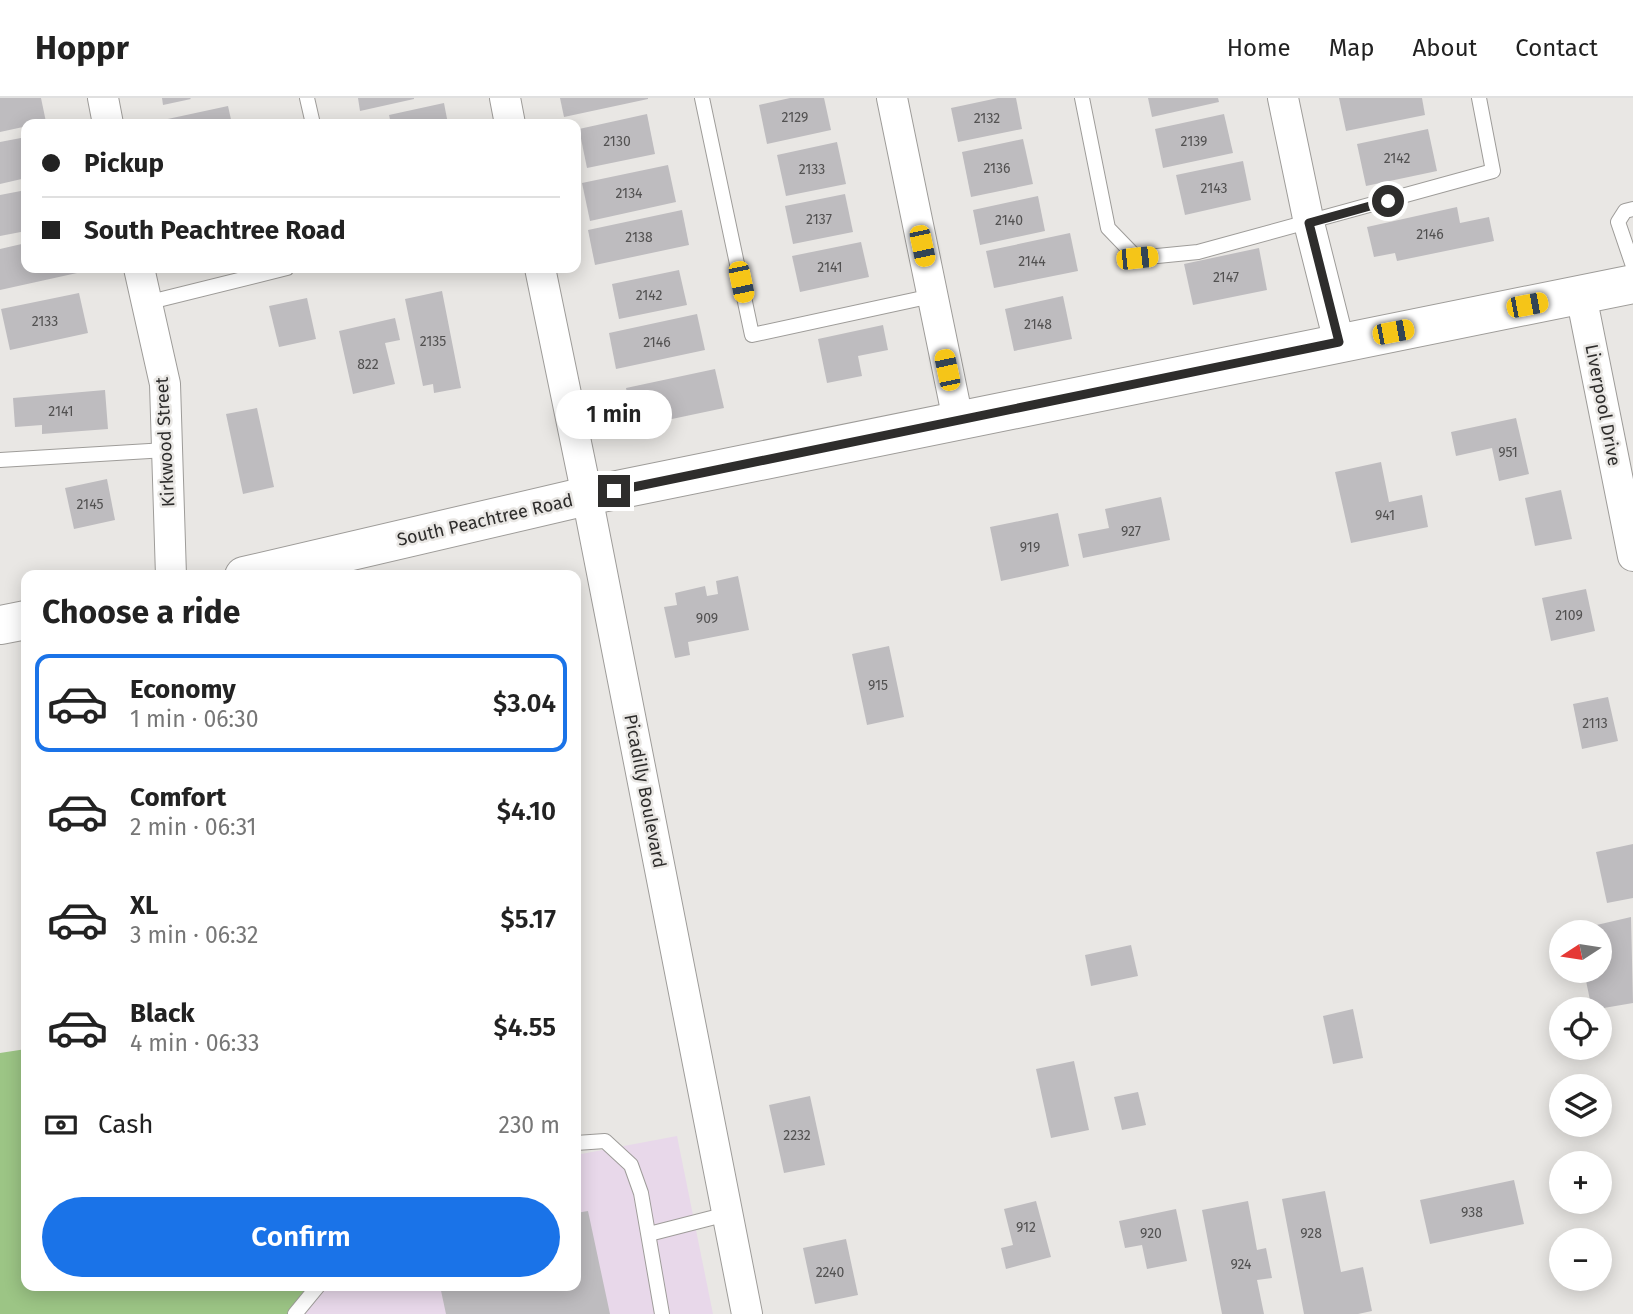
<!DOCTYPE html>
<html lang="en">
<head>
<meta charset="utf-8">
<style>
  :root { --surface:#fff; --page:#f2f2f2; --text:#222; --muted:#767676; --line:#e0e0e0; --accent:#1a73e8 }
  body { margin:0; font-family:"Fira Sans",sans-serif; background:var(--page); color:var(--text); height:100vh; display:flex; flex-direction:column; font-size:26px; white-space:nowrap }
  * { box-sizing:border-box; margin:0 }
  p { font-size:23px; color:var(--muted) }
  .icon { flex:none; width:38px; height:38px; fill:none; stroke:currentColor; stroke-width:2; stroke-linecap:round; stroke-linejoin:round }
  .map { position:relative; flex:1; overflow:hidden }
  .details { position:absolute; left:21px; top:472px; width:560px; height:721px; display:flex; flex-direction:column; background:var(--surface); border-radius:14px; box-shadow:0 4px 18px #0003 }
  .details>* { flex:none }
  .hud { position:absolute; left:21px; top:21px; width:560px; height:154px; border-radius:14px; box-shadow:0 4px 18px #0003; display:grid; align-content:center; height:154px; padding:0 21px; background:var(--surface) }
  .needle { width:46px; rotate:258deg }
  .fabs { position:absolute; left:1549px; top:822px; display:grid; gap:14px }
  .fabs a { display:grid; place-items:center; width:63px; height:63px; border-radius:50%; background:var(--surface); box-shadow:0 4px 18px #0003; font-size:35px }
  .end { position:absolute; width:32px; height:32px; margin:-16px; border:9px solid #2e2d2c; background:#fff; box-shadow:0 0 0 4px #fff }
  .from { border-radius:50% }
  .bubble { position:absolute; height:49px; border-radius:24px; background:var(--surface); box-shadow:0 4px 18px #0003; font-size:23px; font-weight:600; line-height:49px; text-align:center }
  .car { position:absolute; width:21px; height:42px; margin:-21px -10px; border-radius:9px; box-shadow:0 0 5px 2px #0007; background:linear-gradient(#f5c518 24%,#345 0 40%,#f5c518 0 76%,#345 0 86%,#f5c518 0) }
  .hud b { display:flex; align-items:center; gap:24px; height:66px; font-size:26px }
  .hud b+b { border-top:2px solid var(--line) }
  .hud i { width:18px; height:18px; background:var(--text) }
  ul { padding:0; list-style:none }
  li { display:flex; align-items:center; gap:21px; height:98px; margin:0 14px 10px; padding:0 7px; border:4px solid transparent; border-radius:14px }
  li div { flex:1 }
  li b { display:block; font-size:26px }
  li em { font-style:normal; font-weight:600 }
  li.active { border-color:var(--accent) }
  li>.icon { width:63px; height:63px; stroke-width:1.5 }
  h2 { padding:0 21px; font-size:32px; line-height:84px }
  .pay { display:flex; align-items:center; gap:18px; height:77px; padding:0 21px; font-size:26px }
  .pay p { margin-inline-start:auto }
  .action { display:flex; gap:14px; margin-top:auto; padding:14px 21px }
  .action a { flex:1; height:80px; border-radius:42px; background:var(--accent); color:#fff; font-size:28px; font-weight:600; line-height:80px; text-align:center }
  header { display:flex; align-items:center; gap:42px; box-sizing:border-box; height:98px; padding:0 35px; background:var(--surface); border-bottom:2px solid var(--line) }
  header strong { font-size:33px }
  nav { display:flex; gap:38px; margin-inline-start:auto; font-size:24px }
  .map>svg:first-child { display:block }
  .education { fill:#e8d8ea }
  .green { fill:#9cc585 }
  .building { fill:#bebcbf }
  .lines { fill:none; stroke-linecap:round; stroke-linejoin:round }
  .service-casing { stroke:#9e9c99; stroke-width:16 }
  .minor-casing { stroke:#9e9c99; stroke-width:32 }
  .secondary-casing { stroke:#9e9c99; stroke-width:40 }
  .service { stroke:#fff; stroke-width:14 }
  .minor { stroke:#fff; stroke-width:30 }
  .secondary { stroke:#fff; stroke-width:38 }
  .route { stroke:#2e2d2c; stroke-width:9 }
  .labels { text-anchor:middle; stroke-width:5; stroke-linejoin:round; paint-order:stroke }
  .number-label { font-size:14px; fill:#525151 }
  .street-label { font-size:18px; fill:#2e2d2c; stroke:#e9e7e4 }
</style>
</head>
<body>
<header>
<strong>Hoppr</strong>
<nav><a>Home</a><a>Map</a><a>About</a><a>Contact</a></nav>
</header>
<div class="map">
<svg width="1633" height="1216" viewBox="0 0 1633 1216">
  <rect width="100%" height="100%" fill="#e9e7e4"/>
  <path class="education" d="M677,1038L713,1216H304L327,1188H576V1057Z"/>
  <path class="green" d="M26,951V1188H327L304,1216H0V955Z"/>
  <g class="building">
    <path d="M0,0H41L46,24L0,34Z"/>
    <path d="M162,0H190L191,1L163,7Z"/>
    <path d="M358,0H414V1L360,13Z"/>
    <path d="M560,0H648V1L564,19Z"/>
    <path d="M790,0H824L831,32L767,46L759,7Z"/>
    <path d="M998,0H1016L1022,31L958,44L951,10Z"/>
    <path d="M1148,0H1218L1219,4L1152,19Z"/>
    <path d="M1339,0H1422L1425,17L1346,33Z"/>
    <path d="M444,5L448,26H391L389,17Z"/>
    <path d="M228,8L232,26H164L163,22Z"/>
    <path d="M647,16L655,56L587,70L579,31Z"/>
    <path d="M1224,16L1233,55L1163,70L1155,31Z"/>
    <path d="M1428,31L1437,73L1366,88L1357,46Z"/>
    <path d="M26,39V80L0,86V44Z"/>
    <path d="M1023,41L1033,86L971,99L962,54Z"/>
    <path d="M837,44L846,86L786,98L777,57Z"/>
    <path d="M1243,63L1251,102L1185,117L1176,77Z"/>
    <path d="M668,67L676,104L590,123L582,85Z"/>
    <path d="M26,92V133L0,138V97Z"/>
    <path d="M845,96L853,134L793,146L785,108Z"/>
    <path d="M1038,98L1045,133L980,147L973,112Z"/>
    <path d="M1457,109L1460,125L1489,119L1494,143L1397,163L1395,155L1374,159L1367,129Z"/>
    <path d="M682,112L689,147L595,167L588,132Z"/>
    <path d="M1070,135L1078,173L994,190L986,153Z"/>
    <path d="M861,144L869,179L800,194L792,158Z"/>
    <path d="M26,145V170H75L77,175L0,192V151Z"/>
    <path d="M1259,150L1267,192L1193,207L1184,166Z"/>
    <path d="M679,172L687,207L619,221L612,186Z"/>
    <path d="M442,193L461,290L434,295L433,286L423,288L405,201Z"/>
    <path d="M79,195L88,235L10,252L1,211Z"/>
    <path d="M1063,198L1072,241L1014,253L1005,211Z"/>
    <path d="M307,200L316,241L279,249L269,208Z"/>
    <path d="M697,216L705,252L616,271L609,235Z"/>
    <path d="M395,220L400,242L385,245L395,286L353,296L339,233Z"/>
    <path d="M883,227L888,252L858,258L862,278L827,285L818,241Z"/>
    <path d="M715,271L724,310L634,329L626,290Z"/>
    <path d="M105,292L108,331L42,336V327L15,329L13,300Z"/>
    <path d="M257,310L274,389L243,396L226,316Z"/>
    <path d="M1516,320L1529,376L1499,383L1492,350L1456,358L1451,334Z"/>
    <path d="M1381,364L1389,404L1422,397L1428,429L1351,445L1335,374Z"/>
    <path d="M107,381L115,422L74,431L65,390Z"/>
    <path d="M1561,392L1572,441L1535,448L1525,400Z"/>
    <path d="M1161,399L1170,442L1083,460L1078,436L1109,430L1105,411Z"/>
    <path d="M1058,415L1069,468L1001,483L990,429Z"/>
    <path d="M738,478L749,532L688,544L690,557L675,560L664,509L677,507L675,495L705,488L707,498L718,496L716,483Z"/>
    <path d="M1586,491L1595,533L1551,543L1542,500Z"/>
    <path d="M889,548L904,619L867,627L852,556Z"/>
    <path d="M1608,599L1618,643L1582,651L1573,606Z"/>
    <path d="M1633,746V800L1607,805L1596,754Z"/>
    <path d="M1631,819L1633,905L1592,912L1584,873H1600V835H1575V832Z"/>
    <path d="M1131,847L1138,878L1091,888L1085,857Z"/>
    <path d="M1353,911L1363,960L1333,966L1323,918Z"/>
    <path d="M1074,963L1089,1032L1051,1040L1036,971Z"/>
    <path d="M1138,994L1146,1027L1122,1032L1114,999Z"/>
    <path d="M810,998L825,1067L784,1075L769,1007Z"/>
    <path d="M1514,1082L1524,1126L1430,1146L1420,1102Z"/>
    <path d="M1325,1093L1341,1174L1363,1169L1372,1213L1358,1216H1304L1282,1101Z"/>
    <path d="M1036,1103L1051,1159L1006,1171L1001,1150L1013,1147L1004,1111Z"/>
    <path d="M1248,1103L1257,1152L1266,1150L1272,1180L1257,1182L1264,1216H1222L1202,1112Z"/>
    <path d="M1176,1111L1187,1163L1147,1171L1142,1147L1125,1150L1119,1123Z"/>
    <path d="M588,1113L610,1216H446L440,1188H576V1115Z"/>
    <path d="M846,1141L858,1197L815,1206L803,1150Z"/>
  </g>
  <g class="lines">
    <defs>
      <g id="service">
        <path d="M307,0L313,26"/>
        <path d="M702,0L752,237L932,198"/>
        <path d="M1082,0L1108,130L1137,160L1198,154L1493,73L1479,0"/>
        <path d="M1633,111L1625,113L1618,124L1633,168"/>
        <path d="M146,205L287,170"/>
        <path d="M0,362L166,352"/>
        <path d="M576,1045L605,1043L631,1067L641,1095L662,1216"/>
        <path d="M649,1136L727,1116"/>
        <path d="M295,1216L318,1188"/>
      </g>
      <g id="minor">
        <path d="M103,0L108,26"/>
        <path d="M505,0L510,26"/>
        <path d="M892,0L958,322"/>
        <path d="M1283,0L1309,125L1339,244"/>
        <path d="M139,170L165,286L171,478"/>
        <path d="M540,170L587,398L747,1216"/>
        <path d="M1581,197L1633,458"/>
      </g>
      <g id="secondary">
        <path d="M244,478L587,398L1633,186"/>
        <path d="M0,527L26,522"/>
      </g>
    </defs>
    <use href="#service" class="service-casing"/>
    <use href="#minor" class="minor-casing"/>
    <use href="#secondary" class="secondary-casing"/>
    <use href="#service" class="service"/>
    <use href="#minor" class="minor"/>
    <use href="#secondary" class="secondary"/>
  </g>
  <g class="lines">
    <path class="route" d="M614,393L1339,244L1309,125L1388,103"/>
  </g>
  <g class="labels">
    <g class="number-label">
      <text x="795" y="24">2129</text>
      <text x="987" y="25">2132</text>
      <text x="617" y="48">2130</text>
      <text x="1194" y="48">2139</text>
      <text x="1397" y="65">2142</text>
      <text x="997" y="75">2136</text>
      <text x="812" y="76">2133</text>
      <text x="1214" y="95">2143</text>
      <text x="629" y="100">2134</text>
      <text x="819" y="126">2137</text>
      <text x="1009" y="127">2140</text>
      <text x="1430" y="141">2146</text>
      <text x="639" y="144">2138</text>
      <text x="1032" y="168">2144</text>
      <text x="830" y="174">2141</text>
      <text x="1226" y="184">2147</text>
      <text x="649" y="202">2142</text>
      <text x="45" y="228">2133</text>
      <text x="1038" y="231">2148</text>
      <text x="433" y="248">2135</text>
      <text x="657" y="249">2146</text>
      <text x="368" y="271">822</text>
      <text x="61" y="318">2141</text>
      <text x="1508" y="359">951</text>
      <text x="90" y="411">2145</text>
      <text x="1385" y="422">941</text>
      <text x="1131" y="438">927</text>
      <text x="1030" y="454">919</text>
      <text x="1569" y="522">2109</text>
      <text x="707" y="525">909</text>
      <text x="878" y="592">915</text>
      <text x="1595" y="630">2113</text>
      <text x="797" y="1042">2232</text>
      <text x="1472" y="1119">938</text>
      <text x="1026" y="1134">912</text>
      <text x="1151" y="1140">920</text>
      <text x="1311" y="1140">928</text>
      <text x="1241" y="1171">924</text>
      <text x="830" y="1179">2240</text>
    </g>
    <g class="street-label">
      <text transform="translate(1603 307) rotate(79)" y="6">Liverpool Drive</text>
      <text transform="translate(165 344) rotate(-93)" y="6">Kirkwood Street</text>
      <text transform="translate(485 422) rotate(-13)" y="6">South Peachtree Road</text>
      <text transform="translate(645 693) rotate(79)" y="6">Picadilly Boulevard</text>
    </g>
  </g>
</svg>
<div class="fabs">
<a><svg class="needle" viewBox="-14 -14 28 28"><path d="M0-13l5 13h-10z" fill="#e53935"/><path d="M0 13l5-13h-10z" fill="#767676"/></svg></a>
<a><svg class="icon" aria-label="locate" viewBox="0 0 24 24"><circle cx="12" cy="12" r="6"/><path d="M12 2v4M12 18v4M2 12h4M18 12h4"/></svg></a>
<a><svg class="icon" aria-label="layers" viewBox="0 0 24 24"><path d="M12 4l9 5-9 5-9-5zM3 14l9 5 9-5"/></svg></a>
<a>+</a>
<a>−</a>
</div>
<i class="end from" style="left:1388px;top:103px"></i>
<i class="end" style="left:614px;top:393px"></i>
<div class="bubble" style="left:556px;top:292px;width:116px">1 min</div>
<i class="car" style="left:922px;top:148px;rotate:168deg"></i>
<i class="car" style="left:1137px;top:160px;rotate:84deg"></i>
<i class="car" style="left:741px;top:184px;rotate:168deg"></i>
<i class="car" style="left:1527px;top:207px;rotate:79deg"></i>
<i class="car" style="left:1393px;top:234px;rotate:79deg"></i>
<i class="car" style="left:947px;top:272px;rotate:348deg"></i>
<div class="hud">
<b><i class="from"></i>Pickup</b>
<b><i></i>South Peachtree Road</b>
</div>
<section class="details">
<h2>Choose a ride</h2>
<ul>
<li class="active"><svg class="icon" aria-label="car" viewBox="0 0 24 24"><path d="M5 17H2v-5l4-1 3-4h7l3 4 3 1v5h-3M9 17h6M6 11h13"/><circle cx="7" cy="17" r="2"/><circle cx="17" cy="17" r="2"/></svg><div><b>Economy</b><p>1 min · 06:30</p></div><em>$3.04</em></li>
<li><svg class="icon" aria-label="car" viewBox="0 0 24 24"><path d="M5 17H2v-5l4-1 3-4h7l3 4 3 1v5h-3M9 17h6M6 11h13"/><circle cx="7" cy="17" r="2"/><circle cx="17" cy="17" r="2"/></svg><div><b>Comfort</b><p>2 min · 06:31</p></div><em>$4.10</em></li>
<li><svg class="icon" aria-label="car" viewBox="0 0 24 24"><path d="M5 17H2v-5l4-1 3-4h7l3 4 3 1v5h-3M9 17h6M6 11h13"/><circle cx="7" cy="17" r="2"/><circle cx="17" cy="17" r="2"/></svg><div><b>XL</b><p>3 min · 06:32</p></div><em>$5.17</em></li>
<li><svg class="icon" aria-label="car" viewBox="0 0 24 24"><path d="M5 17H2v-5l4-1 3-4h7l3 4 3 1v5h-3M9 17h6M6 11h13"/><circle cx="7" cy="17" r="2"/><circle cx="17" cy="17" r="2"/></svg><div><b>Black</b><p>4 min · 06:33</p></div><em>$4.55</em></li>
</ul>
<div class="pay"><svg class="icon" aria-label="cash" viewBox="0 0 24 24"><path d="M3 7h18v10H3z"/><circle cx="12" cy="12" r="2"/></svg>Cash<p>230 m</p></div>
<div class="action"><a>Confirm</a></div>
</section>
</div>
</body>
</html>
